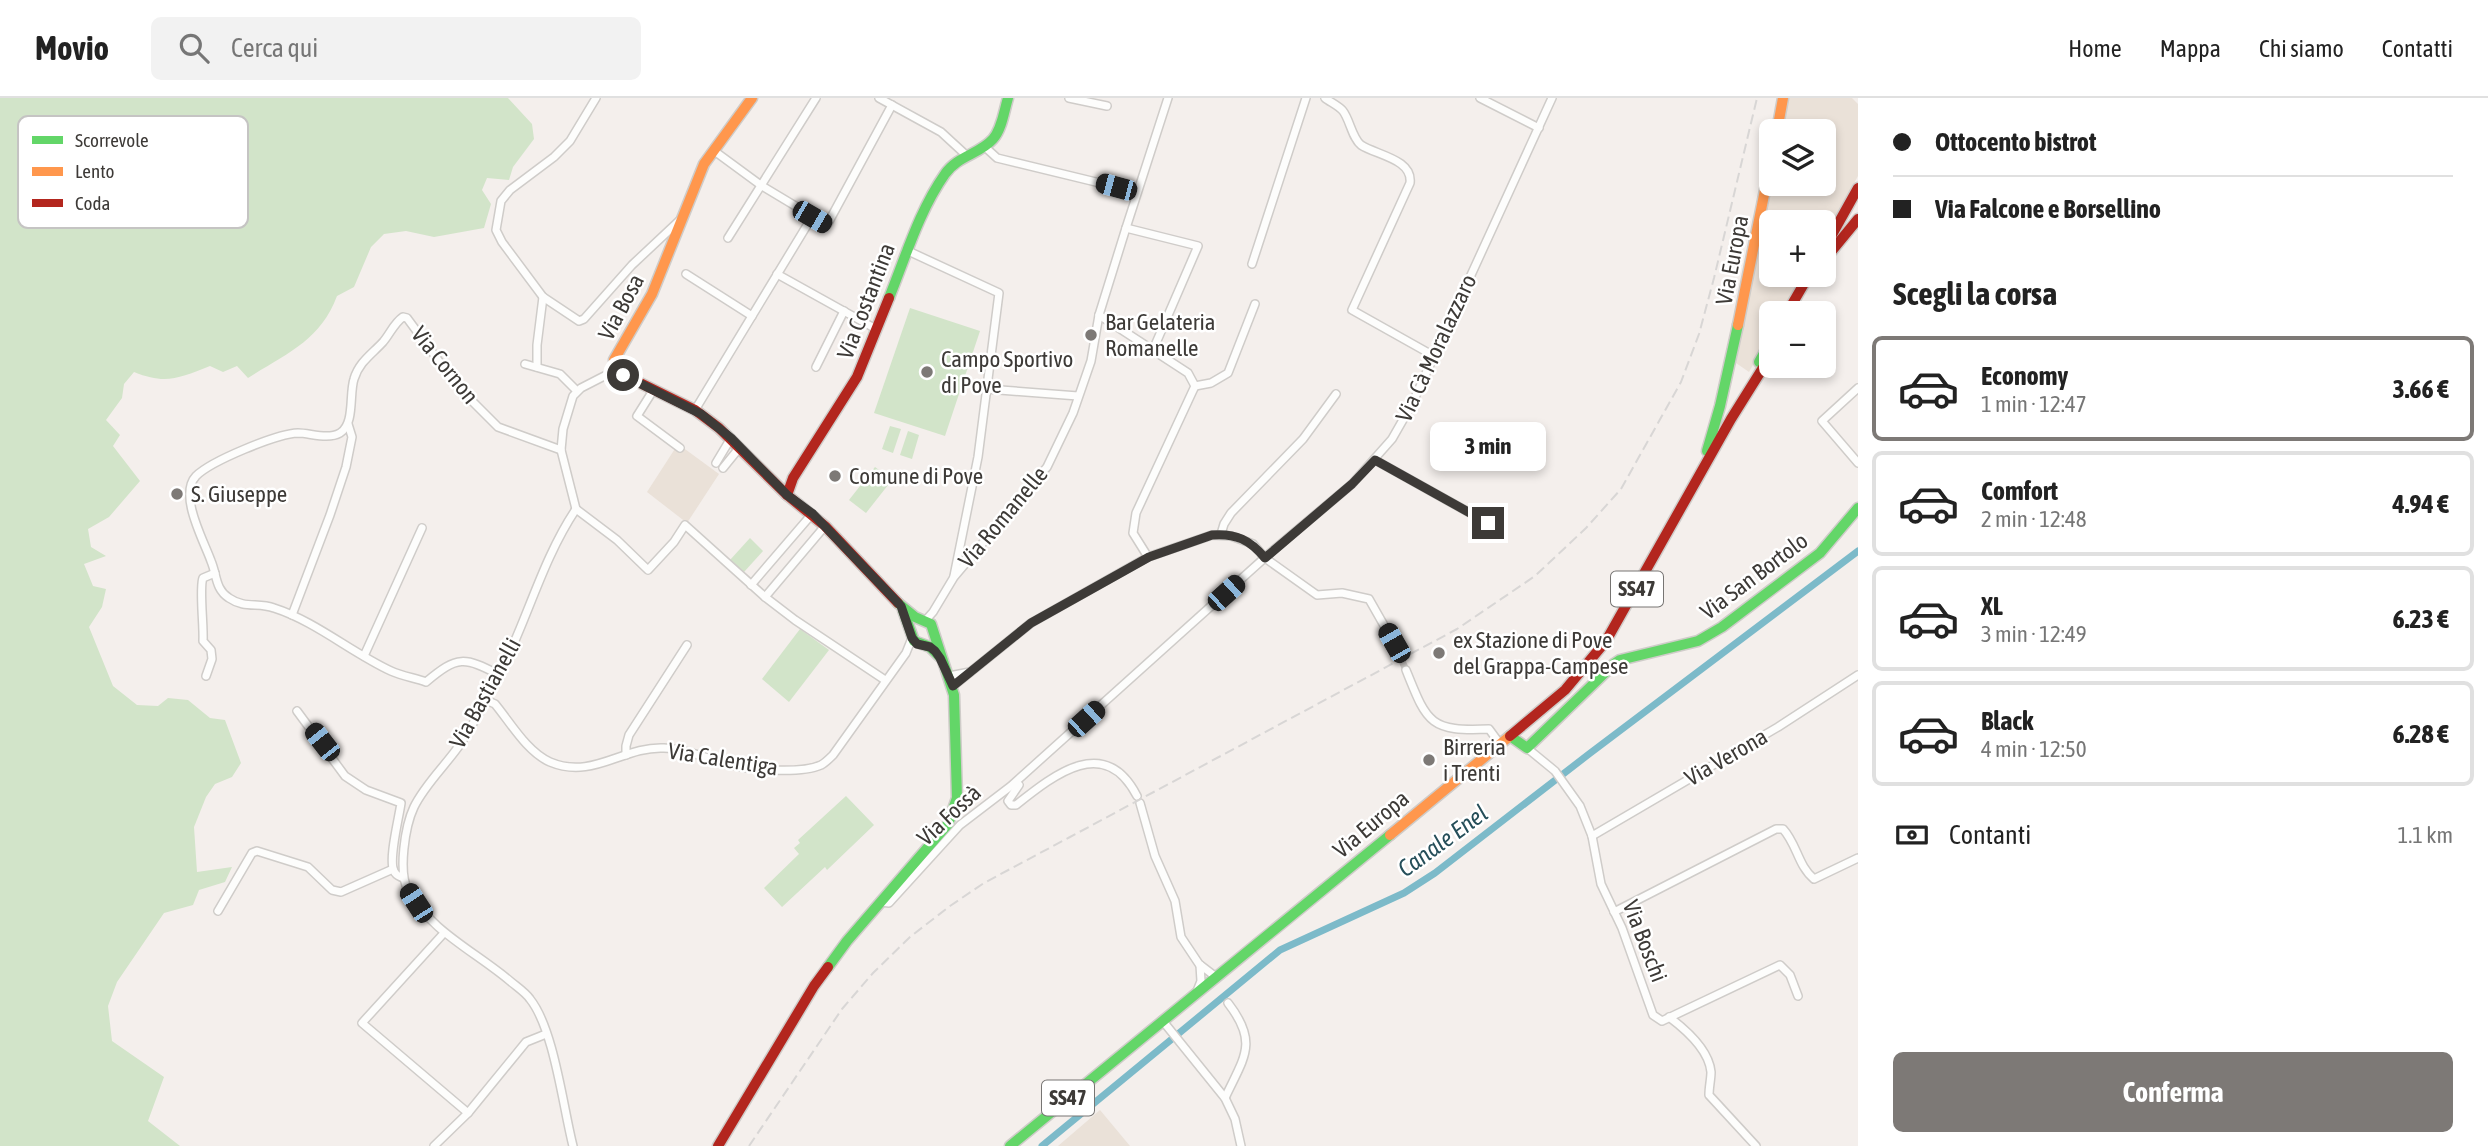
<!DOCTYPE html>
<html lang="it">
<head>
<meta charset="utf-8">
<style>
  :root { --surface:#fff; --page:#f2f2f2; --text:#222; --muted:#767676; --line:#e0e0e0; --accent:#7d7976 }
  body { margin:0; font-family:"Asap Condensed",sans-serif; background:var(--page); color:var(--text); height:100vh; display:flex; flex-direction:column; font-size:26px; white-space:nowrap }
  * { box-sizing:border-box; margin:0 }
  p { font-size:23px; color:var(--muted) }
  .icon { flex:none; width:38px; height:38px; fill:none; stroke:currentColor; stroke-width:2; stroke-linecap:round; stroke-linejoin:round }
  .map { position:relative; flex:1; overflow:hidden }
  .side { display:flex; flex-direction:column; background:var(--surface); width:630px }
  .side>* { flex:none }
  .banner { display:grid; align-content:center; height:154px; padding:0 35px; background:var(--surface) }
  .buttons { position:absolute; left:1759px; top:21px; display:grid; gap:14px }
  .buttons a { display:grid; place-items:center; width:77px; height:77px; border-radius:10px; background:var(--surface); box-shadow:0 4px 10px #0003; font-size:35px }
  .end { position:absolute; width:32px; height:32px; margin:-16px; border:9px solid #3d3a37; background:#fff; box-shadow:0 0 0 4px #fff }
  .from { border-radius:50% }
  .bubble { position:absolute; height:49px; border-radius:10px; background:var(--surface); box-shadow:0 4px 10px #0003; font-size:23px; font-weight:700; line-height:49px; text-align:center }
  .car { position:absolute; width:21px; height:42px; margin:-21px -10px; border-radius:9px; box-shadow:0 0 5px 2px #0007; background:linear-gradient(#222 24%,#8ab4d8 0 40%,#222 0 76%,#8ab4d8 0 86%,#222 0) }
  .banner b { display:flex; align-items:center; gap:24px; height:66px; font-size:26px }
  .banner b+b { border-top:2px solid var(--line) }
  .banner i { width:18px; height:18px; background:var(--text) }
  ul { padding:0; list-style:none }
  li { display:flex; align-items:center; gap:21px; height:105px; margin:0 14px 10px; padding:0 21px; border:4px solid var(--line); border-radius:10px }
  li div { flex:1 }
  li b { display:block; font-size:26px }
  li em { font-style:normal; font-weight:700 }
  li.on { border-color:var(--accent) }
  li>.icon { width:63px; height:63px; stroke-width:1.5 }
  h2 { padding:0 35px; font-size:32px; line-height:84px }
  .pay { display:flex; align-items:center; gap:18px; height:77px; padding:0 35px; font-size:26px }
  .pay p { margin-inline-start:auto }
  .button { display:flex; gap:14px; margin-top:auto; padding:14px 35px }
  .button a { flex:1; height:80px; border-radius:10px; background:var(--accent); color:#fff; font-size:28px; font-weight:700; line-height:80px; text-align:center }
  header { display:flex; align-items:center; gap:42px; box-sizing:border-box; height:98px; padding:0 35px; background:var(--surface); border-bottom:2px solid var(--line) }
  header strong { font-size:33px }
  nav { display:flex; gap:38px; margin-inline-start:auto; font-size:24px }
  .search { width:490px; height:63px; background:var(--page); display:flex; align-items:center; gap:18px; box-sizing:border-box; padding:0 24px; border-radius:10px; color:var(--muted); font-size:26px }
  main { display:flex; flex:1; min-height:0 }
  .map>svg:first-child { display:block }
  .built { fill:#eae1d8 }
  .green { fill:#d2e4c9 }
  .lines { fill:none; stroke-linecap:round; stroke-linejoin:round }
  .canal { stroke:#7cbac9; stroke-width:7 }
  .street-tunnel { stroke:#cfcbc8; stroke-width:7; stroke-dasharray:7 3.5; stroke-linecap:butt }
  .street-casing { stroke:#cfccc9; stroke-width:10 }
  .fast-casing { stroke:#cfccc9; stroke-width:13 }
  .slow-casing { stroke:#cfccc9; stroke-width:13 }
  .jam-casing { stroke:#cfccc9; stroke-width:13 }
  .street { stroke:#fdfdfc; stroke-width:7 }
  .fast { stroke:#63d668; stroke-width:10 }
  .slow { stroke:#ff974d; stroke-width:10 }
  .jam { stroke:#b3261e; stroke-width:10 }
  .rail { stroke:#d8d6d5; stroke-width:2; stroke-dasharray:10 5; stroke-linecap:butt }
  .route { stroke:#3d3a37; stroke-width:9 }
  .poi-dot { fill:#7d7976; stroke:#fff; stroke-width:2.5 }
  .labels { text-anchor:middle; stroke-width:5; stroke-linejoin:round; paint-order:stroke }
  .shield { fill:#fff; stroke:#777573; stroke-width:2 }
  .shield-label { font-size:21px; font-weight:bold; fill:#3d3a37 }
  .street-label { font-size:23px; fill:#3d3a37; stroke:#fff }
  .poi-label { font-size:23px; fill:#3d3a37; stroke:#fff; text-anchor:start }
  .water-label { font-size:24px; font-style:italic; fill:#254e59; stroke:#fff }
  .key { fill:#fff; stroke:#c5c4c3; stroke-width:2 }
  .key-label { font-size:19px; fill:#3d3a37 }
</style>
</head>
<body>
<header>
<strong>Movio</strong>
<div class="search"><svg class="icon" aria-label="search" viewBox="0 0 24 24"><circle cx="10" cy="10" r="6"/><path d="M15 15l6 6"/></svg>Cerca qui</div>
<nav><a>Home</a><a>Mappa</a><a>Chi siamo</a><a>Contatti</a></nav>
</header>
<main>
<div class="map">
<svg width="1858" height="1048" viewBox="0 0 1858 1048">
  <rect width="100%" height="100%" fill="#f4efec"/>
  <g class="built">
    <path d="M1788,0H1852L1858,6V78L1824,140V124H1771V177H1803L1782,215H1771V234L1749,274L1736,265L1771,83V86H1824V33H1781Z"/>
    <path d="M678,346L719,376L687,425L647,394Z"/>
    <path d="M1100,1012L1130,1048H1058Z"/>
  </g>
  <g class="green">
    <path d="M0,0H508L532,26L534,41L513,69L509,82L487,80L482,92L491,106L484,130L434,139L406,133L384,136L371,149L354,189L337,198C320,243 287,255 248,280L237,268L223,274L210,268C179,280 166,287 134,274L124,286L122,300L106,322L120,337L113,348L140,383L109,419L88,431L91,449L106,458L84,466L93,488L106,491L102,509L89,529L113,588L137,607L158,608L168,600L188,602L210,620L225,622L241,665L232,679L215,686L206,699L194,729L197,774L232,769L225,784L199,792L193,807L164,815L117,884L108,908L112,943L164,979L148,1023L180,1048H0Z"/>
    <path d="M910,210L980,233L945,338L874,315Z"/>
    <path d="M890,328L901,331L893,355L882,351Z"/>
    <path d="M908,333L919,337L912,361L900,357Z"/>
    <path d="M875,369L892,382L866,415L849,402Z"/>
    <path d="M750,440L763,453L744,474L730,462Z"/>
    <path d="M800,531L829,552L789,604L762,581Z"/>
    <path d="M846,698L874,727L827,772L825,769L782,809L764,790L799,756L794,750L800,745L798,742Z"/>
  </g>
  <g class="lines">
    <path class="canal" d="M1042,1048L1280,852L1404,795L1435,775L1589,656L1858,453"/>
    <path class="street-tunnel" d="M1394,545L1406,572"/>
    <defs>
      <g id="street">
        <path d="M596,0L570,43L554,59L510,92L501,103L496,132L502,144L543,199L579,223L584,221L632,167L680,122"/>
        <path d="M879,0L941,34L966,57"/>
        <path d="M1069,0L1107,8"/>
        <path d="M1325,0C1330,4 1339,8 1343,13C1350,22 1352,40 1361,47C1376,57 1413,61 1410,85L1352,212L1434,258"/>
        <path d="M1480,0L1539,30"/>
        <path d="M985,49L997,60L1137,94"/>
        <path d="M713,52L762,88L827,127L892,7"/>
        <path d="M1126,130L1198,148L1153,252"/>
        <path d="M728,140L816,0"/>
        <path d="M906,152L999,195L978,359L954,478"/>
        <path d="M1252,166L1306,0"/>
        <path d="M686,176L752,218"/>
        <path d="M777,176L876,231"/>
        <path d="M1099,217L1188,275L1195,288L1136,415L1133,435L1148,459"/>
        <path d="M525,266L560,276L577,293"/>
        <path d="M537,269V247L543,199"/>
        <path d="M816,269L844,213"/>
        <path d="M616,272L581,290L573,298L563,331L561,352L576,411L617,442L648,472L674,444L685,427L765,499L795,522L885,582"/>
        <path d="M1195,288L1211,285L1228,275L1255,206"/>
        <path d="M1858,290L1822,323L1858,365"/>
        <path d="M654,291L637,318L680,350"/>
        <path d="M987,291L1078,298"/>
        <path d="M695,312L812,119"/>
        <path d="M1375,362L1488,425"/>
        <path d="M716,365L731,340"/>
        <path d="M723,370L740,349"/>
        <path d="M1221,436L1224,426L1231,415L1303,341L1336,296"/>
        <path d="M751,487L812,416"/>
        <path d="M765,499L825,428"/>
        <path d="M292,517L330,417L346,369L352,339L348,326"/>
        <path d="M925,523L933,514L954,479L1047,369L1073,315L1091,263L1099,217L1126,130L1168,0"/>
        <path d="M364,558L422,430"/>
        <path d="M1406,572C1427,624 1429,634 1489,631L1500,646"/>
        <path d="M500,577C464,559 458,557 426,584C415,580 402,578 391,573C352,555 315,523 274,510C258,504 245,511 229,500C215,491 217,477 211,463C204,443 178,397 196,378C211,363 276,336 298,335C310,335 328,342 340,335C355,326 349,296 354,281C359,264 372,256 383,244C390,236 394,225 403,219L407,220L458,289L498,329L561,352"/>
        <path d="M206,578L212,561L211,552L203,543C204,529 199,489 203,480L215,475"/>
        <path d="M949,578L970,574"/>
        <path d="M953,588L1031,525L1148,459L1212,437L1231,438L1253,446L1265,460L1317,497L1342,495L1369,501L1394,545"/>
        <path d="M486,602L495,606C510,624 527,654 550,664C593,682 623,648 664,650C686,651 709,661 731,667C752,672 801,676 821,667C825,665 830,660 833,657L906,555L912,540"/>
        <path d="M297,613L345,678L366,692L401,705C399,720 388,762 394,773C396,778 399,778 403,780"/>
        <path d="M1527,650L1555,673L1580,708L1592,738L1601,786L1622,830L1653,917L1662,923L1780,867L1790,877L1798,898"/>
        <path d="M626,657V648L629,637L687,547"/>
        <path d="M1019,687L1008,703L1011,707H1016C1055,676 1105,636 1137,698"/>
        <path d="M1140,705L1155,758L1175,803L1181,839L1199,866L1216,879"/>
        <path d="M1592,738L1778,629L1858,577"/>
        <path d="M881,804L889,805L960,727L1011,688L1270,455L1352,386L1392,341L1412,306L1552,0"/>
        <path d="M218,813L252,755L257,753L308,769L332,792L341,794L393,771"/>
        <path d="M1614,814L1776,731H1783C1797,746 1798,768 1814,781L1858,760"/>
        <path d="M444,835L362,925L468,1015"/>
        <path d="M1197,893L1201,883L1200,867"/>
        <path d="M1669,919C1685,931 1709,952 1711,974C1711,981 1709,989 1709,997L1756,1048"/>
        <path d="M1162,922L1225,1000L1235,1021L1241,1048"/>
        <path d="M1225,1000C1244,959 1259,945 1228,905"/>
        <path d="M434,1048L468,1015L526,944L546,936"/>
        <path d="M573,1048C563,1009 554,931 530,901C525,894 517,889 510,883C476,854 430,833 408,792C398,774 405,728 414,709C425,686 447,666 461,645C474,625 485,605 495,585C526,528 540,465 576,411"/>
      </g>
      <g id="fast">
        <path d="M889,200C906,158 919,113 945,76C957,58 980,56 993,41C1002,31 1004,13 1008,0"/>
        <path d="M1759,264L1771,243"/>
        <path d="M1707,353L1720,308L1738,227"/>
        <path d="M903,512L914,543L930,549L940,559"/>
        <path d="M1510,638L1527,650L1614,566L1620,562L1698,543L1722,529L1820,455L1858,410"/>
        <path d="M828,869L847,843L948,726L957,700L954,597L931,526L915,519L898,505"/>
        <path d="M1010,1048L1390,737"/>
      </g>
      <g id="slow">
        <path d="M1777,33L1783,0"/>
        <path d="M1738,227L1771,62"/>
        <path d="M630,280L619,274L614,262L652,196L704,66L752,0"/>
        <path d="M1390,737L1510,638"/>
      </g>
      <g id="jam">
        <path d="M1824,151L1858,90"/>
        <path d="M1826,160L1858,121"/>
        <path d="M1787,215L1809,177"/>
        <path d="M630,280L695,312L719,330L787,397L825,428L898,505"/>
        <path d="M787,397L793,380L857,279L889,200"/>
        <path d="M1510,638L1565,592L1606,543L1731,321L1771,257"/>
        <path d="M718,1048L814,888L828,869"/>
      </g>
    </defs>
    <use href="#street" class="street-casing"/>
    <use href="#fast" class="fast-casing"/>
    <use href="#slow" class="slow-casing"/>
    <use href="#jam" class="jam-casing"/>
    <use href="#street" class="street"/>
    <use href="#fast" class="fast"/>
    <use href="#slow" class="slow"/>
    <use href="#jam" class="jam"/>
    <path class="rail" d="M749,1048L842,911L873,875L910,839L950,808L984,785L1070,739L1457,531L1535,478L1586,430L1621,391L1681,284L1699,236L1714,180L1757,0"/>
  </g>
  <g class="lines">
    <path class="route" d="M623,277L701,316L731,340L787,397L813,416L901,508L912,540L917,546L930,549L935,553L940,560L953,588L1031,525L1149,459L1212,437C1236,435 1250,442 1265,460L1352,386L1375,362L1488,425"/>
  </g>
  <g class="poi-dot">
    <circle cx="1091" cy="237" r="7"/>
    <circle cx="927" cy="274" r="7"/>
    <circle cx="835" cy="378" r="7"/>
    <circle cx="177" cy="396" r="7"/>
    <circle cx="1439" cy="555" r="7"/>
    <circle cx="1429" cy="662" r="7"/>
  </g>
  <g class="labels">
    <g class="shield">
      <rect x="1611" y="473.5" width="52" height="35" rx="5"/>
      <rect x="1042" y="982.5" width="52" height="35" rx="5"/>
    </g>
    <g class="shield-label">
      <text x="1637" y="498">SS47</text>
      <text x="1068" y="1007">SS47</text>
    </g>
    <g class="street-label">
      <text transform="translate(1732 162) rotate(-79)" y="8">Via Europa</text>
      <text transform="translate(866 203) rotate(-69)" y="8">Via Costantina</text>
      <text transform="translate(621 209) rotate(-62)" y="8">Via Bosa</text>
      <text transform="translate(1436 250) rotate(-65)" y="8">Via Cà Moralazzaro</text>
      <text transform="translate(445 267) rotate(51)" y="8">Via Cornon</text>
      <text transform="translate(1003 419) rotate(-50)" y="8">Via Romanelle</text>
      <text transform="translate(1754 478) rotate(-37)" y="8">Via San Bortolo</text>
      <text transform="translate(485 595) rotate(-61)" y="8">Via Bastianelli</text>
      <text transform="translate(1726 659) rotate(-30)" y="8">Via Verona</text>
      <text transform="translate(723 661) rotate(9)" y="8">Via Calentiga</text>
      <text transform="translate(949 717) rotate(-43)" y="8">Via Fossà</text>
      <text transform="translate(1371 726) rotate(-40)" y="8">Via Europa</text>
      <text transform="translate(1645 843) rotate(69)" y="8">Via Boschi</text>
    </g>
    <g class="poi-label">
      <text x="1105" y="232">Bar Gelateria<tspan x="1105" dy="26">Romanelle</tspan></text>
      <text x="941" y="269">Campo Sportivo<tspan x="941" dy="26">di Pove</tspan></text>
      <text x="849" y="386">Comune di Pove</text>
      <text x="191" y="404">S. Giuseppe</text>
      <text x="1453" y="550">ex Stazione di Pove<tspan x="1453" dy="26">del Grappa-Campese</tspan></text>
      <text x="1443" y="657">Birreria<tspan x="1443" dy="26">i Trenti</tspan></text>
    </g>
    <g class="water-label">
      <text transform="translate(1443 743) rotate(-36)" y="8">Canale Enel</text>
    </g>
  </g>
  <rect x="18" y="18" width="230" height="112" rx="10" class="key"/>
  <rect x="32" y="38" width="31" height="8" fill="#63d668"/>
  <rect x="32" y="69" width="31" height="9" fill="#ff974d"/>
  <rect x="32" y="101" width="31" height="8" fill="#b3261e"/>
  <g class="key-label">
    <text x="75" y="49">Scorrevole</text>
    <text x="75" y="80">Lento</text>
    <text x="75" y="112">Coda</text>
  </g>
</svg>
<div class="buttons">
<a><svg class="icon" aria-label="layers" viewBox="0 0 24 24"><path d="M12 4l9 5-9 5-9-5zM3 14l9 5 9-5"/></svg></a>
<a>+</a>
<a>−</a>
</div>
<i class="end from" style="left:623px;top:277px"></i>
<i class="end" style="left:1488px;top:425px"></i>
<div class="bubble" style="left:1430px;top:324px;width:116px">3 min</div>
<i class="car" style="left:1116px;top:89px;rotate:285deg"></i>
<i class="car" style="left:812px;top:119px;rotate:120deg"></i>
<i class="car" style="left:1226px;top:495px;rotate:48deg"></i>
<i class="car" style="left:1394px;top:545px;rotate:330deg"></i>
<i class="car" style="left:1086px;top:621px;rotate:48deg"></i>
<i class="car" style="left:322px;top:644px;rotate:322deg"></i>
<i class="car" style="left:416px;top:805px;rotate:327deg"></i>
</div>
<section class="side">
<div class="banner">
<b><i class="from"></i>Ottocento bistrot</b>
<b><i></i>Via Falcone e Borsellino</b>
</div>
<h2>Scegli la corsa</h2>
<ul>
<li class="on"><svg class="icon" aria-label="car" viewBox="0 0 24 24"><path d="M5 17H2v-5l4-1 3-4h7l3 4 3 1v5h-3M9 17h6M6 11h13"/><circle cx="7" cy="17" r="2"/><circle cx="17" cy="17" r="2"/></svg><div><b>Economy</b><p>1 min · 12:47</p></div><em>3.66 €</em></li>
<li><svg class="icon" aria-label="car" viewBox="0 0 24 24"><path d="M5 17H2v-5l4-1 3-4h7l3 4 3 1v5h-3M9 17h6M6 11h13"/><circle cx="7" cy="17" r="2"/><circle cx="17" cy="17" r="2"/></svg><div><b>Comfort</b><p>2 min · 12:48</p></div><em>4.94 €</em></li>
<li><svg class="icon" aria-label="car" viewBox="0 0 24 24"><path d="M5 17H2v-5l4-1 3-4h7l3 4 3 1v5h-3M9 17h6M6 11h13"/><circle cx="7" cy="17" r="2"/><circle cx="17" cy="17" r="2"/></svg><div><b>XL</b><p>3 min · 12:49</p></div><em>6.23 €</em></li>
<li><svg class="icon" aria-label="car" viewBox="0 0 24 24"><path d="M5 17H2v-5l4-1 3-4h7l3 4 3 1v5h-3M9 17h6M6 11h13"/><circle cx="7" cy="17" r="2"/><circle cx="17" cy="17" r="2"/></svg><div><b>Black</b><p>4 min · 12:50</p></div><em>6.28 €</em></li>
</ul>
<div class="pay"><svg class="icon" aria-label="cash" viewBox="0 0 24 24"><path d="M3 7h18v10H3z"/><circle cx="12" cy="12" r="2"/></svg>Contanti<p>1.1 km</p></div>
<div class="button"><a>Conferma</a></div>
</section>
</main>
</body>
</html>
